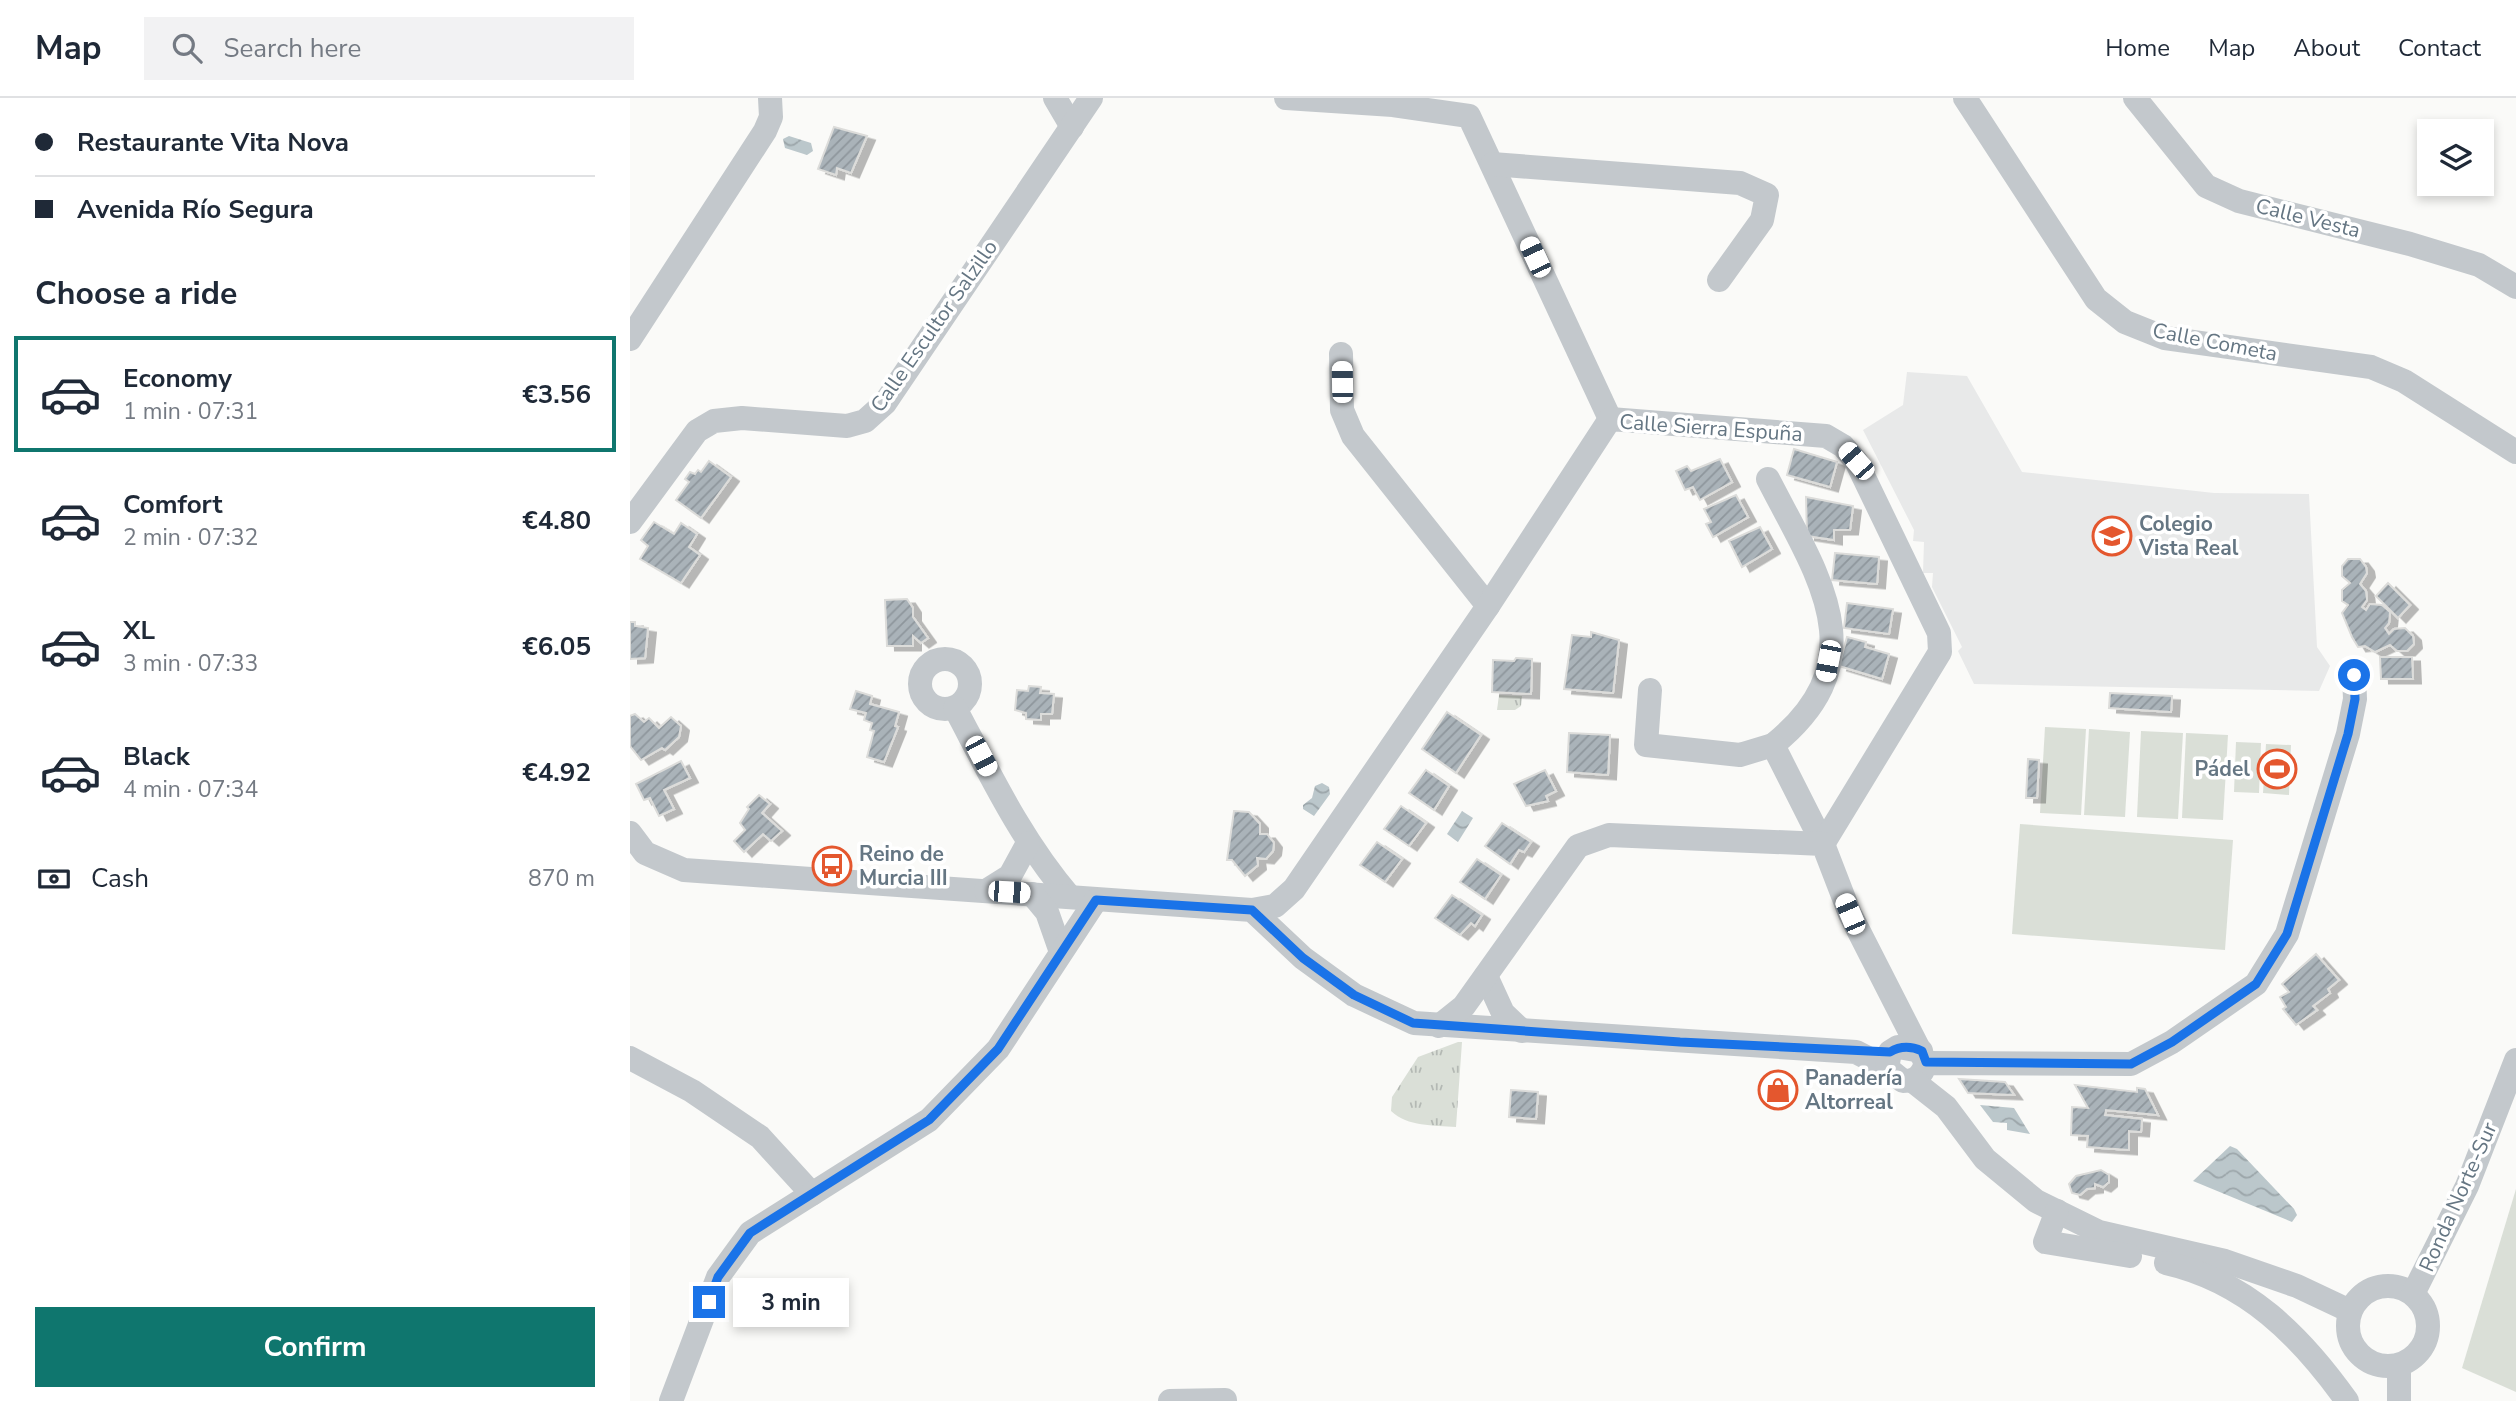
<!DOCTYPE html>
<html lang="en">
<head>
<meta charset="utf-8">
<style>
  :root { --surface:#fff; --page:#f2f2f3; --text:#1f2937; --muted:#747a83; --line:#e0e1e3; --accent:#0f766e }
  body { margin:0; font-family:"Nunito Sans",sans-serif; background:var(--page); color:var(--text); height:100vh; display:flex; flex-direction:column; font-size:26px; white-space:nowrap }
  * { box-sizing:border-box; margin:0 }
  p { font-size:23px; color:var(--muted) }
  .icon { flex:none; width:38px; height:38px; fill:none; stroke:currentColor; stroke-width:2; stroke-linecap:round; stroke-linejoin:round }
  .map { position:relative; flex:1; overflow:hidden }
  .panel { display:flex; flex-direction:column; background:var(--surface); width:630px }
  .panel>* { flex:none }
  .hud { display:grid; align-content:center; height:154px; padding:0 35px; background:var(--surface) }
  .buttons { position:absolute; left:1787px; top:21px; display:grid; gap:14px }
  .buttons a { display:grid; place-items:center; width:77px; height:77px; border-radius:0px; background:var(--surface); box-shadow:0 4px 10px #0003; font-size:35px }
  .end { position:absolute; width:32px; height:32px; margin:-16px; border:9px solid #1a73e8; background:#fff; box-shadow:0 0 0 4px #fff }
  .from { border-radius:50% }
  .bubble { position:absolute; height:49px; border-radius:0px; background:var(--surface); box-shadow:0 4px 10px #0003; font-size:23px; font-weight:700; line-height:49px; text-align:center }
  .car { position:absolute; width:21px; height:42px; margin:-21px -10px; border-radius:9px; box-shadow:0 0 5px 2px #0007; background:linear-gradient(#fff 24%,#345 0 40%,#fff 0 76%,#345 0 86%,#fff 0) }
  .hud b { display:flex; align-items:center; gap:24px; height:66px; font-size:26px }
  .hud b+b { border-top:2px solid var(--line) }
  .hud i { width:18px; height:18px; background:var(--text) }
  ul { padding:0; list-style:none }
  li { display:flex; align-items:center; gap:21px; height:116px; margin:0 14px 10px; padding:0 21px; border:4px solid transparent; border-radius:0px }
  li div { flex:1 }
  li b { display:block; font-size:26px }
  li em { font-style:normal; font-weight:700 }
  li.active { border-color:var(--accent) }
  li>.icon { width:63px; height:63px; stroke-width:1.5 }
  h2 { padding:0 35px; font-size:32px; line-height:84px }
  .pay { display:flex; align-items:center; gap:18px; height:77px; padding:0 35px; font-size:26px }
  .pay p { margin-inline-start:auto }
  .cta { display:flex; gap:14px; margin-top:auto; padding:14px 35px }
  .cta a { flex:1; height:80px; border-radius:0px; background:var(--accent); color:#fff; font-size:28px; font-weight:700; line-height:80px; text-align:center }
  header { display:flex; align-items:center; gap:42px; box-sizing:border-box; height:98px; padding:0 35px; background:var(--surface); border-bottom:2px solid var(--line) }
  header strong { font-size:33px }
  nav { display:flex; gap:38px; margin-inline-start:auto; font-size:24px }
  .search { width:490px; height:63px; background:var(--page); display:flex; align-items:center; gap:18px; box-sizing:border-box; padding:0 24px; border-radius:0px; color:var(--muted); font-size:26px }
  main { display:flex; flex:1; min-height:0 }
  .map>svg:first-child { display:block }
  .built { fill:#e8e9e9 }
  .grass { fill:url(#grass-tufts) }
  .pitch { fill:#dadfd7 }
  .water { fill:url(#water-waves) }
  .building { fill:url(#building-hatch); stroke:#dcdcda; stroke-width:2; filter:url(#shadow) }
  .lines { fill:none; stroke-linecap:round; stroke-linejoin:round }
  .minor { stroke:#c3c8cc; stroke-width:24 }
  .route { stroke:#1a73e8; stroke-width:9 }
  .labels { text-anchor:middle; stroke-width:7; stroke-linejoin:round; paint-order:stroke }
  .street-label { font-size:21px; fill:#657683; stroke:#fff }
  .poi-label { font-size:21px; font-weight:bold; fill:#657683; stroke:#fff; text-anchor:start }
</style>
</head>
<body>
<header>
<strong>Map</strong>
<div class="search"><svg class="icon" aria-label="search" viewBox="0 0 24 24"><circle cx="10" cy="10" r="6"/><path d="M15 15l6 6"/></svg>Search here</div>
<nav><a>Home</a><a>Map</a><a>About</a><a>Contact</a></nav>
</header>
<main>
<section class="panel">
<div class="hud">
<b><i class="from"></i>Restaurante Vita Nova</b>
<b><i></i>Avenida Río Segura</b>
</div>
<h2>Choose a ride</h2>
<ul>
<li class="active"><svg class="icon" aria-label="car" viewBox="0 0 24 24"><path d="M5 17H2v-5l4-1 3-4h7l3 4 3 1v5h-3M9 17h6M6 11h13"/><circle cx="7" cy="17" r="2"/><circle cx="17" cy="17" r="2"/></svg><div><b>Economy</b><p>1 min · 07:31</p></div><em>€3.56</em></li>
<li><svg class="icon" aria-label="car" viewBox="0 0 24 24"><path d="M5 17H2v-5l4-1 3-4h7l3 4 3 1v5h-3M9 17h6M6 11h13"/><circle cx="7" cy="17" r="2"/><circle cx="17" cy="17" r="2"/></svg><div><b>Comfort</b><p>2 min · 07:32</p></div><em>€4.80</em></li>
<li><svg class="icon" aria-label="car" viewBox="0 0 24 24"><path d="M5 17H2v-5l4-1 3-4h7l3 4 3 1v5h-3M9 17h6M6 11h13"/><circle cx="7" cy="17" r="2"/><circle cx="17" cy="17" r="2"/></svg><div><b>XL</b><p>3 min · 07:33</p></div><em>€6.05</em></li>
<li><svg class="icon" aria-label="car" viewBox="0 0 24 24"><path d="M5 17H2v-5l4-1 3-4h7l3 4 3 1v5h-3M9 17h6M6 11h13"/><circle cx="7" cy="17" r="2"/><circle cx="17" cy="17" r="2"/></svg><div><b>Black</b><p>4 min · 07:34</p></div><em>€4.92</em></li>
</ul>
<div class="pay"><svg class="icon" aria-label="cash" viewBox="0 0 24 24"><path d="M3 7h18v10H3z"/><circle cx="12" cy="12" r="2"/></svg>Cash<p>870 m</p></div>
<div class="cta"><a>Confirm</a></div>
</section>
<div class="map">
<svg width="1886" height="1303" viewBox="0 0 1886 1303">
  <defs>
    <pattern id="grass-tufts" width="24" height="20" patternUnits="userSpaceOnUse" patternTransform="scale(1.75)"><rect width="24" height="20" fill="#dadfd7"/><path d="M3 7l-1-3M5 7V3M7 7l1-3M15 17l-1-3M17 17v-4M19 17l1-3" fill="none" stroke="#b4b9b4"/></pattern>
    <pattern id="water-waves" width="16" height="10" patternUnits="userSpaceOnUse" patternTransform="scale(1.75)"><rect width="16" height="10" fill="#bbc7cb"/><path d="M0 5q4-4 8 0t8 0" fill="none" stroke="#9ca6aa"/></pattern>
    <pattern id="building-hatch" width="6" height="6" patternUnits="userSpaceOnUse" patternTransform="scale(1.75)"><rect width="6" height="6" fill="#aab3b9"/><path d="M-1 1l2-2M0 6l6-6M5 7l2-2" fill="none" stroke="#8e969c"/></pattern>
    <filter id="shadow"><feDropShadow dx="8" dy="4.5" stdDeviation="0" flood-color="#0004"/></filter>
  </defs>
  <rect width="100%" height="100%" fill="#fafaf8"/>
  <path class="built" d="M1277,274L1337,278L1392,374L1584,395L1679,396L1687,549L1700,568L1689,593L1344,586L1328,553L1332,549L1302,489L1303,475H1293L1294,444L1283,443L1284,432L1233,332L1273,307Z"/>
  <g class="grass">
    <path d="M869,597L892,598L891,608L885,612H867Z"/>
    <path d="M828,944H832L826,1029C803,1027 778,1029 761,1013L762,999L788,959Z"/>
  </g>
  <g class="pitch">
    <path d="M1415,629L1456,631L1451,717L1410,715Z"/>
    <path d="M1459,631L1500,634L1495,719L1454,717Z"/>
    <path d="M1511,633L1553,635L1548,721L1507,719Z"/>
    <path d="M1556,635L1598,637L1593,722L1552,720Z"/>
    <path d="M1606,644L1631,645L1629,695L1604,694Z"/>
    <path d="M1636,646L1661,647L1659,697L1633,695Z"/>
    <path d="M1390,726L1603,742L1595,852L1382,836Z"/>
    <path d="M1886,1091V1294L1832,1270Z"/>
  </g>
  <g class="water">
    <path d="M159,38L181,45L183,53L177,57L155,50L153,41Z"/>
    <path d="M692,685L699,689L700,696L684,718L673,711V707L682,700L685,688Z"/>
    <path d="M832,713L843,720L828,744L817,736Z"/>
    <path d="M1350,1007L1384,1010L1400,1036L1377,1032V1025L1363,1024Z"/>
    <path d="M1600,1048L1607,1051L1664,1111L1667,1117L1662,1124L1563,1083Z"/>
  </g>
  <g class="building">
    <path d="M204,29L237,38L221,75L207,70L206,77L188,71Z"/>
    <path d="M1164,351L1207,364L1200,389L1157,377Z"/>
    <path d="M1090,361L1102,384L1070,402L1063,389L1055,392L1046,373L1057,368L1061,373Z"/>
    <path d="M79,363L101,379L71,420L46,402L59,384L55,381L60,374L65,376L68,372L71,374Z"/>
    <path d="M1106,397L1118,419L1083,439L1076,426L1081,424L1074,411Z"/>
    <path d="M1176,399L1223,408L1220,432H1204V442L1177,438Z"/>
    <path d="M24,424L44,436L51,425L67,436L59,449L70,457L51,485L10,461L18,448L11,442Z"/>
    <path d="M1130,429L1142,451L1112,469L1099,443Z"/>
    <path d="M1205,455L1249,459L1247,486L1202,482Z"/>
    <path d="M1718,461H1730L1736,469L1737,475L1730,486L1736,493L1737,502L1732,509L1736,512L1740,506L1752,507L1760,514L1759,525L1755,530L1759,536L1764,531L1775,530L1783,538L1784,546L1777,553H1767L1760,547L1745,554L1735,548L1728,549L1722,539L1712,515L1718,507L1712,503V492L1720,485L1712,478V468Z"/>
    <path d="M1758,485L1780,507L1768,520L1746,498Z"/>
    <path d="M277,501L283,510V519L298,540L291,545L283,538V548H257L255,502Z"/>
    <path d="M1217,505L1263,511L1259,536L1214,530Z"/>
    <path d="M0,524H5V528L18,530L15,560L0,561Z"/>
    <path d="M961,534L989,542L983,595L934,591L942,537L961,539Z"/>
    <path d="M1217,539L1236,544L1235,549L1259,556L1252,581L1209,568Z"/>
    <path d="M1750,559H1782L1783,581H1751Z"/>
    <path d="M886,560L902,561L901,596L862,594L863,562L884,563Z"/>
    <path d="M399,588L411,589L410,595L424,596L422,616H411V622L396,621V615L385,612L387,592L398,593Z"/>
    <path d="M226,593L242,598L240,606L269,614L265,628L268,629L254,664L237,659L244,633L240,632L242,625L234,622L236,615L220,611Z"/>
    <path d="M1480,595L1542,598L1541,614L1479,610Z"/>
    <path d="M817,614L851,637L826,675L792,651Z"/>
    <path d="M5,616L14,624L19,620L29,630L41,619L51,628L49,639L35,652L32,650L11,662L0,648V618Z"/>
    <path d="M939,635L980,637L978,677L937,674Z"/>
    <path d="M1398,661L1409,662L1407,700H1396Z"/>
    <path d="M51,663L60,680L34,692L44,711L29,718L20,700L14,702L6,686Z"/>
    <path d="M796,672L819,688L804,712L779,695Z"/>
    <path d="M915,672L926,693L916,698L918,703L896,708L884,686Z"/>
    <path d="M129,697L140,706L132,715L152,733L141,743L133,736L114,754L104,743L115,732L110,725L119,711L117,709Z"/>
    <path d="M771,708L796,725L779,748L754,731Z"/>
    <path d="M604,713L619,714L630,726V736H637L644,745L643,753L636,761L627,760L628,767L615,778L602,762H597Z"/>
    <path d="M872,725L901,744L894,754L889,752L880,766L855,748Z"/>
    <path d="M747,744L772,761L755,784L730,767Z"/>
    <path d="M847,761L871,777L855,801L830,784Z"/>
    <path d="M822,797L852,817L845,828L841,825L830,837L805,820Z"/>
    <path d="M1686,856L1709,882L1698,891L1700,895L1683,908L1687,912L1666,927L1653,911L1656,909L1650,899L1659,894L1652,886Z"/>
    <path d="M1329,981L1375,984L1384,997L1338,995Z"/>
    <path d="M1445,987L1507,994V990L1515,991L1528,1017L1476,1012L1475,1017L1512,1021L1511,1034L1499,1033V1052L1457,1049L1458,1038L1441,1037L1442,1009L1458,1010Z"/>
    <path d="M881,992L908,994L906,1021L879,1019Z"/>
    <path d="M1471,1072L1479,1077V1084L1473,1089L1465,1086V1090L1457,1091L1450,1097L1442,1095L1439,1086L1446,1078Z"/>
  </g>
  <g class="lines">
    <g class="minor">
      <path d="M425,0L442,29"/>
      <path d="M656,0L763,7L839,18L980,321"/>
      <path d="M1335,0L1466,201L1495,224L1535,240L1741,269L1774,283L1886,354"/>
      <path d="M1505,0L1576,88L1609,103L1780,146L1849,167L1886,189"/>
      <path d="M862,66L1110,85L1137,97L1132,122L1089,182"/>
      <path d="M0,241L135,33L141,19L140,0"/>
      <path d="M711,256L712,312L723,338L858,508"/>
      <path d="M1138,381C1187,477 1250,561 1143,647"/>
      <path d="M0,424L67,333L84,323L112,320L217,328L235,323L255,305L461,0"/>
      <circle cx="315" cy="586" r="25"/>
      <path d="M1020,592L1016,647L1110,657L1143,647L1193,746"/>
      <path d="M325,610C360,676 391,742 440,799"/>
      <path d="M0,735L15,755L54,772L622,812L673,860L724,897L784,925L1226,954L1257,970L1273,983C1287,983 1292,977 1296,965L1501,966L1542,944L1626,886L1657,836L1718,636L1725,601L1724,577"/>
      <path d="M356,793L380,778L398,745"/>
      <path d="M402,796L417,814L431,854"/>
      <path d="M622,812L645,808L664,791L858,508L980,321L1196,338L1213,348L1226,363L1309,535L1310,554L1193,746"/>
      <path d="M856,878L873,915L892,933"/>
      <path d="M809,928L834,908L948,748L979,737L1193,746L1220,816L1296,965"/>
      <path d="M0,960L62,993L130,1039L182,1096"/>
      <path d="M1257,970L1260,954L1268,949L1291,953"/>
      <path d="M1283,983L1316,1009L1355,1061L1406,1103L1469,1134L1595,1163L1667,1188L1720,1213"/>
      <path d="M1427,1113L1415,1144L1500,1158"/>
      <path d="M1536,1165C1616,1183 1671,1238 1717,1303"/>
      <circle cx="1758" cy="1228" r="40"/>
      <path d="M1783,1196L1837,1088L1886,962"/>
      <path d="M1769,1267V1303"/>
      <path d="M41,1303L88,1179L120,1135L299,1022L368,951L466,802"/>
      <path d="M540,1303L595,1302"/>
    </g>
  </g>
  <g class="lines">
    <path class="route" d="M79,1204L88,1179L120,1135L299,1022L368,951L466,802L622,812L673,860L724,897L783,925L1050,944L1260,954C1270,948 1281,948 1292,953L1296,964L1501,966L1542,944L1626,886L1657,836L1718,636L1725,601L1724,577"/>
  </g>
  <defs>
    <symbol id="school-ring" viewBox="-11 -11 22 22"><circle r="9.5" fill="#fff" stroke="#e4572e" stroke-width="1.5"/><path d="M0-5L7-2L0 1L-7-2ZM-4 1L0 2.5L4 1V4Q0 6-4 4Z" fill="#e4572e"/></symbol>
    <symbol id="stadium-ring" viewBox="-11 -11 22 22"><circle r="9.5" fill="#fff" stroke="#e4572e" stroke-width="1.5"/><path d="M0-5a6.5 5 0 1 0 0 10a6.5 5 0 1 0 0-10ZM-3.5-1.8h7v3.6h-7Z" fill="#e4572e"/></symbol>
    <symbol id="bus-ring" viewBox="-11 -11 22 22"><circle r="9.5" fill="#fff" stroke="#e4572e" stroke-width="1.5"/><path d="M-5-6H5V4H4V6H2V4H-2V6H-4V4H-5ZM-3.5-4V0h7V-4ZM-3.5 1.2v1.5H-2V1.2ZM2 1.2v1.5H3.5V1.2Z" fill="#e4572e"/></symbol>
    <symbol id="shop-ring" viewBox="-11 -11 22 22"><circle r="9.5" fill="#fff" stroke="#e4572e" stroke-width="1.5"/><path d="M-5-2.5h2.3a2.7 3.5 0 0 1 5.4 0H5L5.5 6h-11ZM-1.5-2.5h3a1.5 2.3 0 0 0-3 0Z" fill="#e4572e"/></symbol>
  </defs>
  <g fill-rule="evenodd">
    <use href="#school-ring" x="1460" y="416" width="44" height="44"/>
    <use href="#stadium-ring" x="1625" y="649" width="44" height="44"/>
    <use href="#bus-ring" x="180" y="746" width="44" height="44"/>
    <use href="#shop-ring" x="1126" y="970" width="44" height="44"/>
  </g>
  <g class="labels">
    <g class="street-label">
      <text transform="translate(1678 120) rotate(14)" y="7">Calle Vesta</text>
      <text transform="translate(304 228) rotate(-55)" y="7">Calle Escultor Salzillo</text>
      <text transform="translate(1585 244) rotate(11)" y="7">Calle Cometa</text>
      <text transform="translate(1081 330) rotate(4)" y="7">Calle Sierra Espuña</text>
      <text transform="translate(1828 1099) rotate(-66)" y="7">Ronda Norte-Sur</text>
    </g>
    <g class="poi-label">
      <text x="1509" y="433">Colegio<tspan x="1509" dy="24">Vista Real</tspan></text>
      <text x="1620" y="678" text-anchor="end">Pádel</text>
      <text x="229" y="763">Reino de<tspan x="229" dy="24">Murcia III</tspan></text>
      <text x="1175" y="987">Panadería<tspan x="1175" dy="24">Altorreal</tspan></text>
    </g>
  </g>
</svg>
<div class="buttons">
<a><svg class="icon" aria-label="layers" viewBox="0 0 24 24"><path d="M12 4l9 5-9 5-9-5zM3 14l9 5 9-5"/></svg></a>
</div>
<i class="end from" style="left:1724px;top:577px"></i>
<i class="end" style="left:79px;top:1204px"></i>
<div class="bubble" style="left:103px;top:1180px;width:116px">3 min</div>
<i class="car" style="left:905px;top:159px;rotate:335deg"></i>
<i class="car" style="left:712px;top:284px;rotate:359deg"></i>
<i class="car" style="left:1226px;top:363px;rotate:319deg"></i>
<i class="car" style="left:1198px;top:563px;rotate:191deg"></i>
<i class="car" style="left:351px;top:658px;rotate:152deg"></i>
<i class="car" style="left:379px;top:794px;rotate:94deg"></i>
<i class="car" style="left:1220px;top:816px;rotate:337deg"></i>
</div>
</main>
</body>
</html>
